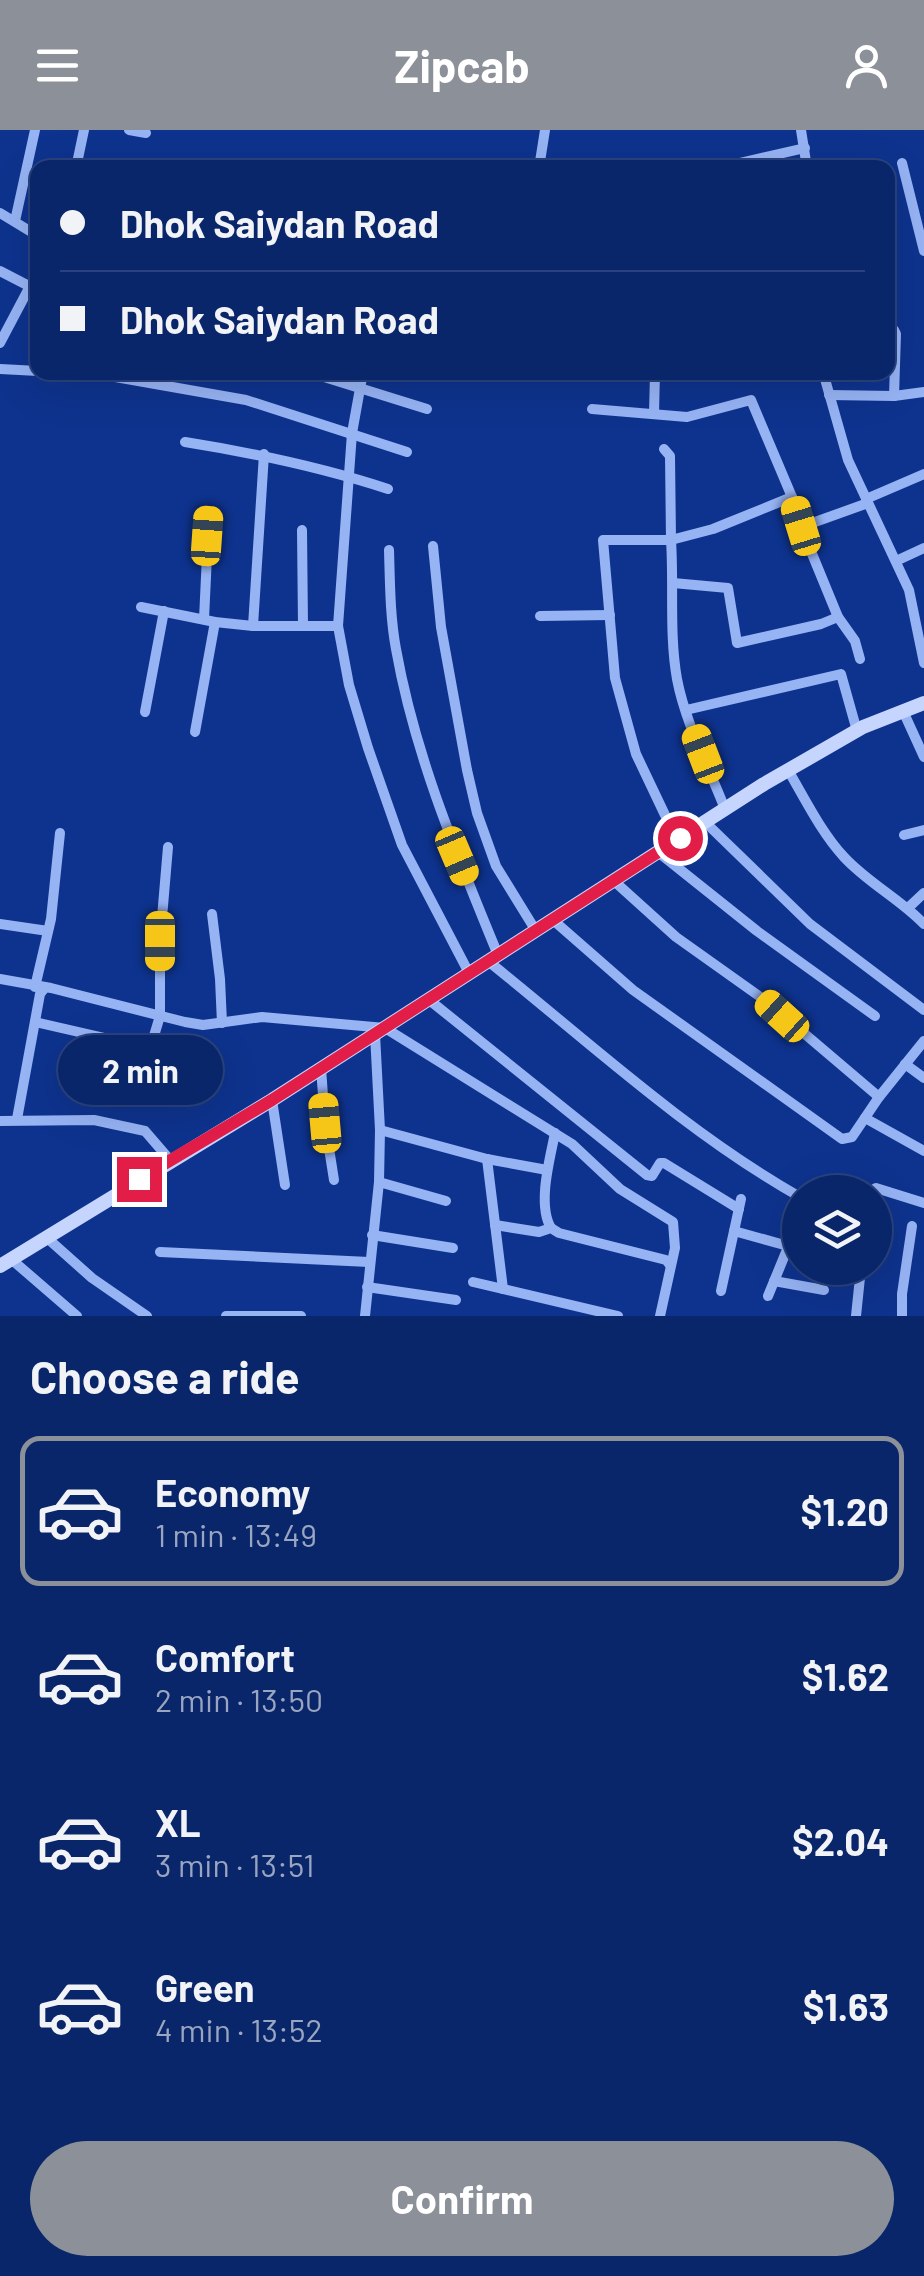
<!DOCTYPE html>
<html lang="en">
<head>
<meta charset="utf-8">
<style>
  :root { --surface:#0a266a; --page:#132e70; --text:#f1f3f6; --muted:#99a5c1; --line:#2a437e; --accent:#8c9099 }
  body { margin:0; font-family:Barlow,sans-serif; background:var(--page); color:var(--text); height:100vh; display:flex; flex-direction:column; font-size:38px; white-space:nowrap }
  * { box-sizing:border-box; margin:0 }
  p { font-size:32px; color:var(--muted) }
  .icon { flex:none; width:55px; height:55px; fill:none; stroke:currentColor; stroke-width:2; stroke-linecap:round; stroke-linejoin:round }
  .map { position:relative; height:1186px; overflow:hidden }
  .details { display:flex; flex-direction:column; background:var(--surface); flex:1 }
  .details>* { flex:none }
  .banner { position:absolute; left:30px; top:30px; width:865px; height:220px; border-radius:20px; box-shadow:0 10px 40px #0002,0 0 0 2px var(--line); display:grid; align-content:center; height:220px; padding:0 30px; background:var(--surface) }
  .tools { position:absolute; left:782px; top:1045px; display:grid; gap:20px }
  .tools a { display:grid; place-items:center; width:110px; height:110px; border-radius:50%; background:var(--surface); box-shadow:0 10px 40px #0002,0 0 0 2px var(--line); font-size:50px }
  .end { position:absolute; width:45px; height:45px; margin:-22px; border:12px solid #e11d48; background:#fff; box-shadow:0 0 0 5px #fff }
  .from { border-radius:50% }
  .bubble { position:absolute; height:70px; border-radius:35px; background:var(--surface); box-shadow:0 10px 40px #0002,0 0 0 2px var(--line); font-size:32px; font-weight:700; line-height:70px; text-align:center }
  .car { position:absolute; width:30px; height:60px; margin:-30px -15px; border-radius:12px; box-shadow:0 0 8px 2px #0007; background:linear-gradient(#f5c518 24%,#345 0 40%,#f5c518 0 76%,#345 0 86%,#f5c518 0) }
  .banner b { display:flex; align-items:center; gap:35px; height:95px; font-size:38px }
  .banner b+b { border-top:2px solid var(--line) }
  .banner i { width:25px; height:25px; background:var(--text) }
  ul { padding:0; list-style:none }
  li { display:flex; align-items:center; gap:30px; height:150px; margin:0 20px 15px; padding:0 10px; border:5px solid transparent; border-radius:20px }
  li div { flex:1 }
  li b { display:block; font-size:38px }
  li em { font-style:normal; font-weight:700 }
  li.on { border-color:var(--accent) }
  li>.icon { width:90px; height:90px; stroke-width:1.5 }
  h2 { padding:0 30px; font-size:45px; line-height:120px }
  .action { display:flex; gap:20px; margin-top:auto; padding:20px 30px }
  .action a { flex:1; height:115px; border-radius:60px; background:var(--accent); color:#fff; font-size:40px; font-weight:700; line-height:115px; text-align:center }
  header { display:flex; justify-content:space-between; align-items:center; height:130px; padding:0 30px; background:var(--accent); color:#fff; font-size:45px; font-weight:700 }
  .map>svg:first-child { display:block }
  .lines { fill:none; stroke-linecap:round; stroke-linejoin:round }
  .minor { stroke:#96b3f4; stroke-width:10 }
  .secondary { stroke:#c5d5fd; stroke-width:14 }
  .route { stroke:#e11d48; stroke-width:12 }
</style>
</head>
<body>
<header><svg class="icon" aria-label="menu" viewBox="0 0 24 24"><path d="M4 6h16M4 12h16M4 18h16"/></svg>Zipcab<svg class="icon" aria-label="person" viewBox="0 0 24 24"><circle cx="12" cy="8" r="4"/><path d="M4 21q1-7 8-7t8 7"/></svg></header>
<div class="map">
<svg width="924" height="1186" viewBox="0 0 924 1186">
  <rect width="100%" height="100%" fill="#0e338e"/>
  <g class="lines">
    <g class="minor">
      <path d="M129,0L146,3"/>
      <path d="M801,0L807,38"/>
      <path d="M902,33L924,121"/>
      <path d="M76,38L84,0"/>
      <path d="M539,38L545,0"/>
      <path d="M718,38L805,18"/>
      <path d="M0,83L38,106"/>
      <path d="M15,91L35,0"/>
      <path d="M0,141L29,156"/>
      <path d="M888,198L894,200L896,204L894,266"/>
      <path d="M0,213L38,141"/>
      <path d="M0,239L38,241"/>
      <path d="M87,242L246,270L407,322"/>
      <path d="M308,242L427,279"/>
      <path d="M363,242L352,303L338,496L349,555L368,618L402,715L469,843"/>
      <path d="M823,242L848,330L909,460L924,533"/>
      <path d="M829,265L894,266L924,262"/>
      <path d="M592,279L687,287L751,270L792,367L801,397"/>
      <path d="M654,284L655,242"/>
      <path d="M185,312C254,323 321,337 388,359"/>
      <path d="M664,319L670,326L671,410H603L615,548L636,624L665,685L679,708"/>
      <path d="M866,369L924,344"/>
      <path d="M302,400L303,496"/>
      <path d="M433,416L441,497L467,640L477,683L496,736L536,801"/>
      <path d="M389,420C390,453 390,487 396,519C415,626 457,725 498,825"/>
      <path d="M896,431L924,418"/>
      <path d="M673,453L728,458L737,513L821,494L838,487"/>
      <path d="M141,477L215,492L253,496H338"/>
      <path d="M540,486L610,485"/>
      <path d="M204,489L209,383"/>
      <path d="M253,496L264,324"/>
      <path d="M860,529L855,511L838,487L801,397L868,373"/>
      <path d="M686,580L841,544L857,601"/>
      <path d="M903,581L924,627"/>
      <path d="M145,582L164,481"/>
      <path d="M195,602L215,492"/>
      <path d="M788,640C805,669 821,702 844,727C868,753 900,769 924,794"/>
      <path d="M725,679C709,638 685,592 677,549C669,504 674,456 671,410L713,399L792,367"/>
      <path d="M705,692L810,794L924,880"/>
      <path d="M904,705L924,700"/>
      <path d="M658,722L757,801L875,886"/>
      <path d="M614,751L676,807L766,871L879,967"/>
      <path d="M908,778L924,763"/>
      <path d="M212,784L220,849L222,893"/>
      <path d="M553,790L633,860L842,1009L852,1007L879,967L924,911"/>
      <path d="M0,794L48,801"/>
      <path d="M488,831C589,912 687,1003 800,1067"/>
      <path d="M0,849L51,858L185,892L203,895L262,887L385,898L572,1014L620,1059L673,1092L675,1118L660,1186"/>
      <path d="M35,857L51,789L60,703"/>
      <path d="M428,869L647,1045L652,1046L660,1033H664L739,1079"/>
      <path d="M35,892L205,931"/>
      <path d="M150,919L160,886V811L168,717"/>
      <path d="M905,934L924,948"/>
      <path d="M321,938L325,993L334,1050"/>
      <path d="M272,970L285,1055"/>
      <path d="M865,988L924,1021"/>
      <path d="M17,989L40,864L44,859"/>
      <path d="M0,991L94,990L145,1001L170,1030"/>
      <path d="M380,1000L487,1029L547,1040"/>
      <path d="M487,1029L503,1159"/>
      <path d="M379,1052L446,1071"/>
      <path d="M870,1062L876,1058L924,1073"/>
      <path d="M495,1095L539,1102L551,1098L559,1103L666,1130L670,1135"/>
      <path d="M551,1098C537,1074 550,1029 555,1003"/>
      <path d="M734,1101L788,1116"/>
      <path d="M372,1105L453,1118"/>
      <path d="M46,1107L92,1148L147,1186"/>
      <path d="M160,1122L369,1132"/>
      <path d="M11,1129L77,1186"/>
      <path d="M774,1151L824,1160"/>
      <path d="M473,1152L618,1186"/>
      <path d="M367,1157L456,1170"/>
      <path d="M721,1161L741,1069"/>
      <path d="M768,1166L800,1088"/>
      <path d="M226,1186H301"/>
      <path d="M365,1186L379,1052L380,1000L375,904"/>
      <path d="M856,1186L861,1138"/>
      <path d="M902,1186V1164L912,1096"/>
    </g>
    <path class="secondary" d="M0,1136L272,970L764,654L863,597L924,573"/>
  </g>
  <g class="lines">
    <path class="route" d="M139,1049L272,970L680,708"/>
  </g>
</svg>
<div class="tools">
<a><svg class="icon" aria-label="layers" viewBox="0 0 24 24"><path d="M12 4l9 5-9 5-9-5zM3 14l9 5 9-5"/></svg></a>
</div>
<i class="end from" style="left:680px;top:708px"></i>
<i class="end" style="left:139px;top:1049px"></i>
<div class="bubble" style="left:58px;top:905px;width:165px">2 min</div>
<i class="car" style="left:801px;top:396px;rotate:343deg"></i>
<i class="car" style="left:207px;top:406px;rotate:4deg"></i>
<i class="car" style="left:703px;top:624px;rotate:339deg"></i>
<i class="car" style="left:457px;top:726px;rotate:157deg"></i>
<i class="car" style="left:160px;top:811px;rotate:180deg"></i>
<i class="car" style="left:782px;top:886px;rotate:312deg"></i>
<i class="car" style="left:325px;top:993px;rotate:355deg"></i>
<div class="banner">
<b><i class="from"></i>Dhok Saiydan Road</b>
<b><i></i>Dhok Saiydan Road</b>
</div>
</div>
<section class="details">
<h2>Choose a ride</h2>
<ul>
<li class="on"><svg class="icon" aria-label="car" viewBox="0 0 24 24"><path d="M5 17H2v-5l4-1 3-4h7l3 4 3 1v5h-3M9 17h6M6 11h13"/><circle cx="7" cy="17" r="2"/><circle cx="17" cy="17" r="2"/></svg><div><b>Economy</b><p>1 min · 13:49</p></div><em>$1.20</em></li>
<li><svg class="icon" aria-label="car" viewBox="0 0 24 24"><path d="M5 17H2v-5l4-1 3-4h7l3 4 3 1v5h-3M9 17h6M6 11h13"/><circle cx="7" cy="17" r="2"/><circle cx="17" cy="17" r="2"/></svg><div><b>Comfort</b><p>2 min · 13:50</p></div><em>$1.62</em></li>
<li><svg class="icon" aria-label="car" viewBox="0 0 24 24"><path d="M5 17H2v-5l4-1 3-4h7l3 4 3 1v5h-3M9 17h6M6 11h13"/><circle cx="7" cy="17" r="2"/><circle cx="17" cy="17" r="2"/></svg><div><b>XL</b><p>3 min · 13:51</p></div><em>$2.04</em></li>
<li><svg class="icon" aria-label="car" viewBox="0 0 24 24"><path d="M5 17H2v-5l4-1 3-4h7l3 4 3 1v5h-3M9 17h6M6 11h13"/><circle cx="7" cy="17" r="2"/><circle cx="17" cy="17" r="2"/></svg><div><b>Green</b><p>4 min · 13:52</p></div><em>$1.63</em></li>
</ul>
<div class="action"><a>Confirm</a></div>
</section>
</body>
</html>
